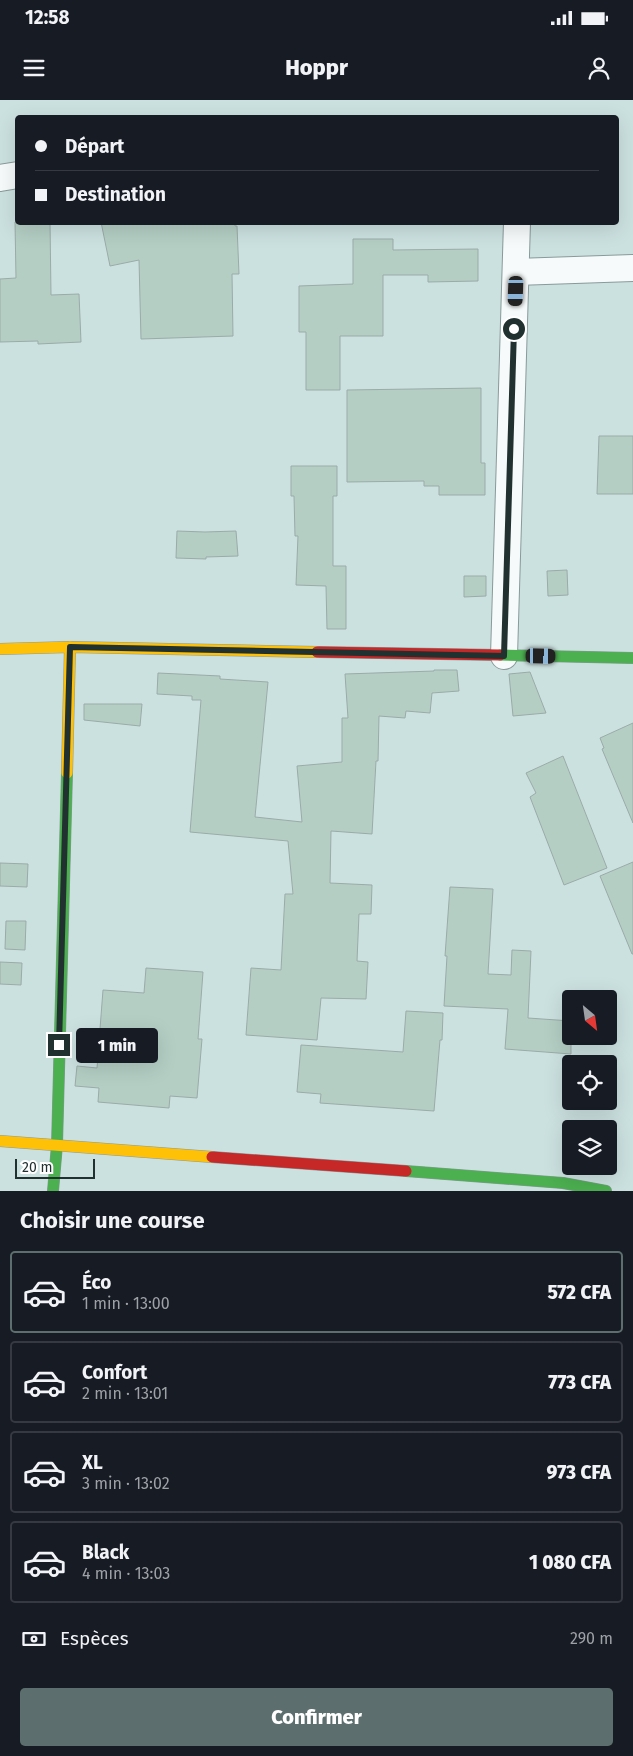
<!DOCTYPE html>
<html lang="fr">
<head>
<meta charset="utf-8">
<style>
  :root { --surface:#171b24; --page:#242831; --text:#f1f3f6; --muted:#9ea1a6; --line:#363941; --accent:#5c6f6e }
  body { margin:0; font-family:"Fira Sans",sans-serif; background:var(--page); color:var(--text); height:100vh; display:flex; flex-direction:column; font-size:19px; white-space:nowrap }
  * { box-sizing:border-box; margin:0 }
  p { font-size:16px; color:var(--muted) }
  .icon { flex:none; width:28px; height:28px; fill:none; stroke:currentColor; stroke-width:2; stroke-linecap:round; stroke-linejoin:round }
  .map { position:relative; height:1091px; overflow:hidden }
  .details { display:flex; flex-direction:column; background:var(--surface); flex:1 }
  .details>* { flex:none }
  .guide { position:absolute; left:15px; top:15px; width:604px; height:110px; border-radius:5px; box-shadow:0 5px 20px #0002; display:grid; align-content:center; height:110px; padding:0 20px; background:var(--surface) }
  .needle { width:32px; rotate:151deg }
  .fabs { position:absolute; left:562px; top:890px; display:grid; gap:10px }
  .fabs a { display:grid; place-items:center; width:55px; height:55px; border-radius:5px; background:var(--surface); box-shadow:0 5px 20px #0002; font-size:25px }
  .scale { position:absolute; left:15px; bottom:12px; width:80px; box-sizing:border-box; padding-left:5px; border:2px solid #213130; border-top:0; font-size:14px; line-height:18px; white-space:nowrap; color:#213130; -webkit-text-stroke:4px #fff; paint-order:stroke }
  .end { position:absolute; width:22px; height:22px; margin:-11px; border:6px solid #213130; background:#fff; box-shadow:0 0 0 2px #fff }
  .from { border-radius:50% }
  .bubble { position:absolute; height:35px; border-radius:5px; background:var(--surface); box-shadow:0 5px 20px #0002; font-size:16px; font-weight:800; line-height:35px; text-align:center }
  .car { position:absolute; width:15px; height:30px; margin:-15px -8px; border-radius:6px; box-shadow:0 0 4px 1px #0007; background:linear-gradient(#222 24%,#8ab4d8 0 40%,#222 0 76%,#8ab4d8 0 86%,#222 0) }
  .guide b { display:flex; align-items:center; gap:18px; height:48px; font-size:19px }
  .guide b+b { border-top:1px solid var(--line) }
  .guide i { width:12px; height:12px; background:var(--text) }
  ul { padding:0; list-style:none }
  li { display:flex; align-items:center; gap:15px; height:82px; margin:0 10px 8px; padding:0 10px; border:2px solid var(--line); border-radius:5px }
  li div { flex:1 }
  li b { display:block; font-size:19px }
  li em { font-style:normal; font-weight:800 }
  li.selected { border-color:var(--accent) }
  li>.icon { width:45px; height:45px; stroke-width:1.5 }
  h2 { padding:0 20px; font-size:22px; line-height:60px }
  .pay { display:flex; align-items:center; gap:12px; height:55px; padding:0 20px; font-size:19px }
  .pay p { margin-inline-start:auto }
  .primary-button { display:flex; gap:10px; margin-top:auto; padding:10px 20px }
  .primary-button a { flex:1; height:58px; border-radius:5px; background:var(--accent); color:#fff; font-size:20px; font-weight:800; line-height:58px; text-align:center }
  .status { display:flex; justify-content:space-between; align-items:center; height:35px; padding:0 25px; background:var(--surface); direction:ltr }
  .status svg { height:14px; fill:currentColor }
  header { display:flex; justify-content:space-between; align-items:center; height:65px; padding:0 20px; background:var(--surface); font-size:22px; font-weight:800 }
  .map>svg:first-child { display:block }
  .building { fill:#b4cec4; stroke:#9baba7 }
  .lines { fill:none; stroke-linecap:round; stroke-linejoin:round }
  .street-casing { stroke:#889a99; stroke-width:28 }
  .fast-casing { stroke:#889a99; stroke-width:12 }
  .slow-casing { stroke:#889a99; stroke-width:12 }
  .jam-casing { stroke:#889a99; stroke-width:12 }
  .street { stroke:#f7fafa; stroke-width:26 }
  .fast { stroke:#4caf50; stroke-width:11 }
  .slow { stroke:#ffc107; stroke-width:11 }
  .jam { stroke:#c62828; stroke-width:11 }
  .route { stroke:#213130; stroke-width:6 }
</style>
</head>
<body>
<div class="status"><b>12:58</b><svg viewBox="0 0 49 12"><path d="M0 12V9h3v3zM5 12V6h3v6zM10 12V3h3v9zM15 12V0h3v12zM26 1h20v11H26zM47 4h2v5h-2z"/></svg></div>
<header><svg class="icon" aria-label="menu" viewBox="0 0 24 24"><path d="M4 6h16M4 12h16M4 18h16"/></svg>Hoppr<svg class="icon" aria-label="person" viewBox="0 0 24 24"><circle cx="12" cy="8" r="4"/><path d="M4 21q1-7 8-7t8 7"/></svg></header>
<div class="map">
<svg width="633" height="1091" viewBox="0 0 633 1091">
  <rect width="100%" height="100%" fill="#cbe1e0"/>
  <g class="building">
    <path d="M15,122H50L51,195L79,194L81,242L38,244V241L0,242V179L16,178Z"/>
    <path d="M101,122H235V126H237L239,174H232L233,236L141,239L139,160L110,166Z"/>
    <path d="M353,139H393V150L478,149V181L428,182V175H383V236H340V290H306V232H299V186L353,184Z"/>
    <path d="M481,288V363H485V395H439V386H424V381L347,382V290Z"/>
    <path d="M599,336H633V394H597Z"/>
    <path d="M291,366H337V396H333V466H346V529H327L326,486L296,485L298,436H295L294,396H291Z"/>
    <path d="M177,431L205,432L236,431L238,456L206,457V459L176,458Z"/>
    <path d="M567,470L568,495L548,496L547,471Z"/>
    <path d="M464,476H486V496L464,497Z"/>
    <path d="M434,570H457L459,591L432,593L430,613L406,611L405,618L379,616L378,661H376L372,734L331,731L330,783L372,785L371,814H359L357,861L368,862L366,899L321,898L317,940L246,935L251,868L281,870L285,794H293L288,741L190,732L201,600H192V596L157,594L158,573L220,576V579L268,582L255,717L302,722L297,666L342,662V618H348L345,574L434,571Z"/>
    <path d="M530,572L546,613L513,616L509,574Z"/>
    <path d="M84,604H142L140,626L84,620Z"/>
    <path d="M633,623V723L602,649L604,648L600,638Z"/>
    <path d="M563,656L607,768L564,785L530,697L536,693L526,673Z"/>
    <path d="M633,762V854H632L600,776Z"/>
    <path d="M0,763L28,764L27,787L0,786Z"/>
    <path d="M450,787L493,789L488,874L511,875L512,850L531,851L528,918L571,921V954L505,949L508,909L444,906L447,856H445Z"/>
    <path d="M6,821H26L25,850L5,849Z"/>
    <path d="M0,862L22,863L21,885L0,884Z"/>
    <path d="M146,868L203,872L198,939H202L197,998L170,996L169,1008L98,1002L99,988L75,986L77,966L97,968L103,890L144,893Z"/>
    <path d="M406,911L443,913L442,940H440L434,1011L320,1003L321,994L297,992L301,945L403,952Z"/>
  </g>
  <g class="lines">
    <defs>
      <g id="street">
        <path d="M0,78L18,75"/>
        <path d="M516,172L633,168"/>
        <path d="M504,556L517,122"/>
      </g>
      <g id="fast">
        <path d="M500,555L633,558"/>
        <path d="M406,1071L563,1083L606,1091"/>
        <path d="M53,1091L57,1045L67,673"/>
      </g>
      <g id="slow">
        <path d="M0,549L70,547L317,552"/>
        <path d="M67,673L70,547"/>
        <path d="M0,1041L212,1057"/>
      </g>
      <g id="jam">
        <path d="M317,552L500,555"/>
        <path d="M212,1057L406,1071"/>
      </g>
    </defs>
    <use href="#street" class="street-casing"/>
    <use href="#fast" class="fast-casing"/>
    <use href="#slow" class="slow-casing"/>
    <use href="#jam" class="jam-casing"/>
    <use href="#street" class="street"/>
    <use href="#fast" class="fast"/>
    <use href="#slow" class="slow"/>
    <use href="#jam" class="jam"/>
  </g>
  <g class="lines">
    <path class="route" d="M59,945L70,547L504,556L514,229"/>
  </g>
</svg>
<div class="fabs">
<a><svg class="needle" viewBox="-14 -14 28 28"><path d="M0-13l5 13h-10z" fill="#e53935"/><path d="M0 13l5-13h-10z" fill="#9ea1a6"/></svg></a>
<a><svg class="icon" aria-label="locate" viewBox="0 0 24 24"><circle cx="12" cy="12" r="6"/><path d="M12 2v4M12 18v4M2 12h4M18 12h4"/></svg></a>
<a><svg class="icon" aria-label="layers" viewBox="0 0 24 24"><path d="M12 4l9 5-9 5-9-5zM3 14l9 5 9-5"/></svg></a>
</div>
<div class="scale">20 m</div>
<i class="end from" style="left:514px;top:229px"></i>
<i class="end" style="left:59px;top:945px"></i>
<div class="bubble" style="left:76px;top:928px;width:82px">1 min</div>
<i class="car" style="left:516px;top:191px;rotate:182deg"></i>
<i class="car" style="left:541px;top:556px;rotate:91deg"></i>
<div class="guide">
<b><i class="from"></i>Départ</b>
<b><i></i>Destination</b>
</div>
</div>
<section class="details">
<h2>Choisir une course</h2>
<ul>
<li class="selected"><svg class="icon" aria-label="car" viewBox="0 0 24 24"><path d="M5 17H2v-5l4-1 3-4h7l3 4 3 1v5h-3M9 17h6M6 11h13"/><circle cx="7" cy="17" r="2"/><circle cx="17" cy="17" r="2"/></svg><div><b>Éco</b><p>1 min · 13:00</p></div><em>572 CFA</em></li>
<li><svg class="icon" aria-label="car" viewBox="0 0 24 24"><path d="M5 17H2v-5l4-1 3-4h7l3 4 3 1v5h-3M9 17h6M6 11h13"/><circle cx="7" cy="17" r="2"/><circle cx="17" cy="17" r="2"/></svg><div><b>Confort</b><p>2 min · 13:01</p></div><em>773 CFA</em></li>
<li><svg class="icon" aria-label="car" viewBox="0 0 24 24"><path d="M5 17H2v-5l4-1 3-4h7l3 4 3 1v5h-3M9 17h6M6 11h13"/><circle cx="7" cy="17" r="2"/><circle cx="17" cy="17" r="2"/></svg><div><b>XL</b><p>3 min · 13:02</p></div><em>973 CFA</em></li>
<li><svg class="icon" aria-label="car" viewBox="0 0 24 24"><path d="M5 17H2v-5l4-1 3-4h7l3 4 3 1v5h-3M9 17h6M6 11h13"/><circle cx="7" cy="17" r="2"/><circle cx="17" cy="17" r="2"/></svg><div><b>Black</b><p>4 min · 13:03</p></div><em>1 080 CFA</em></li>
</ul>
<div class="pay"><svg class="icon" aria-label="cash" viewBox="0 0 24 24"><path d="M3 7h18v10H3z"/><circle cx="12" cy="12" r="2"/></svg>Espèces<p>290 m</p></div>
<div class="primary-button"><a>Confirmer</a></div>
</section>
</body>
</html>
